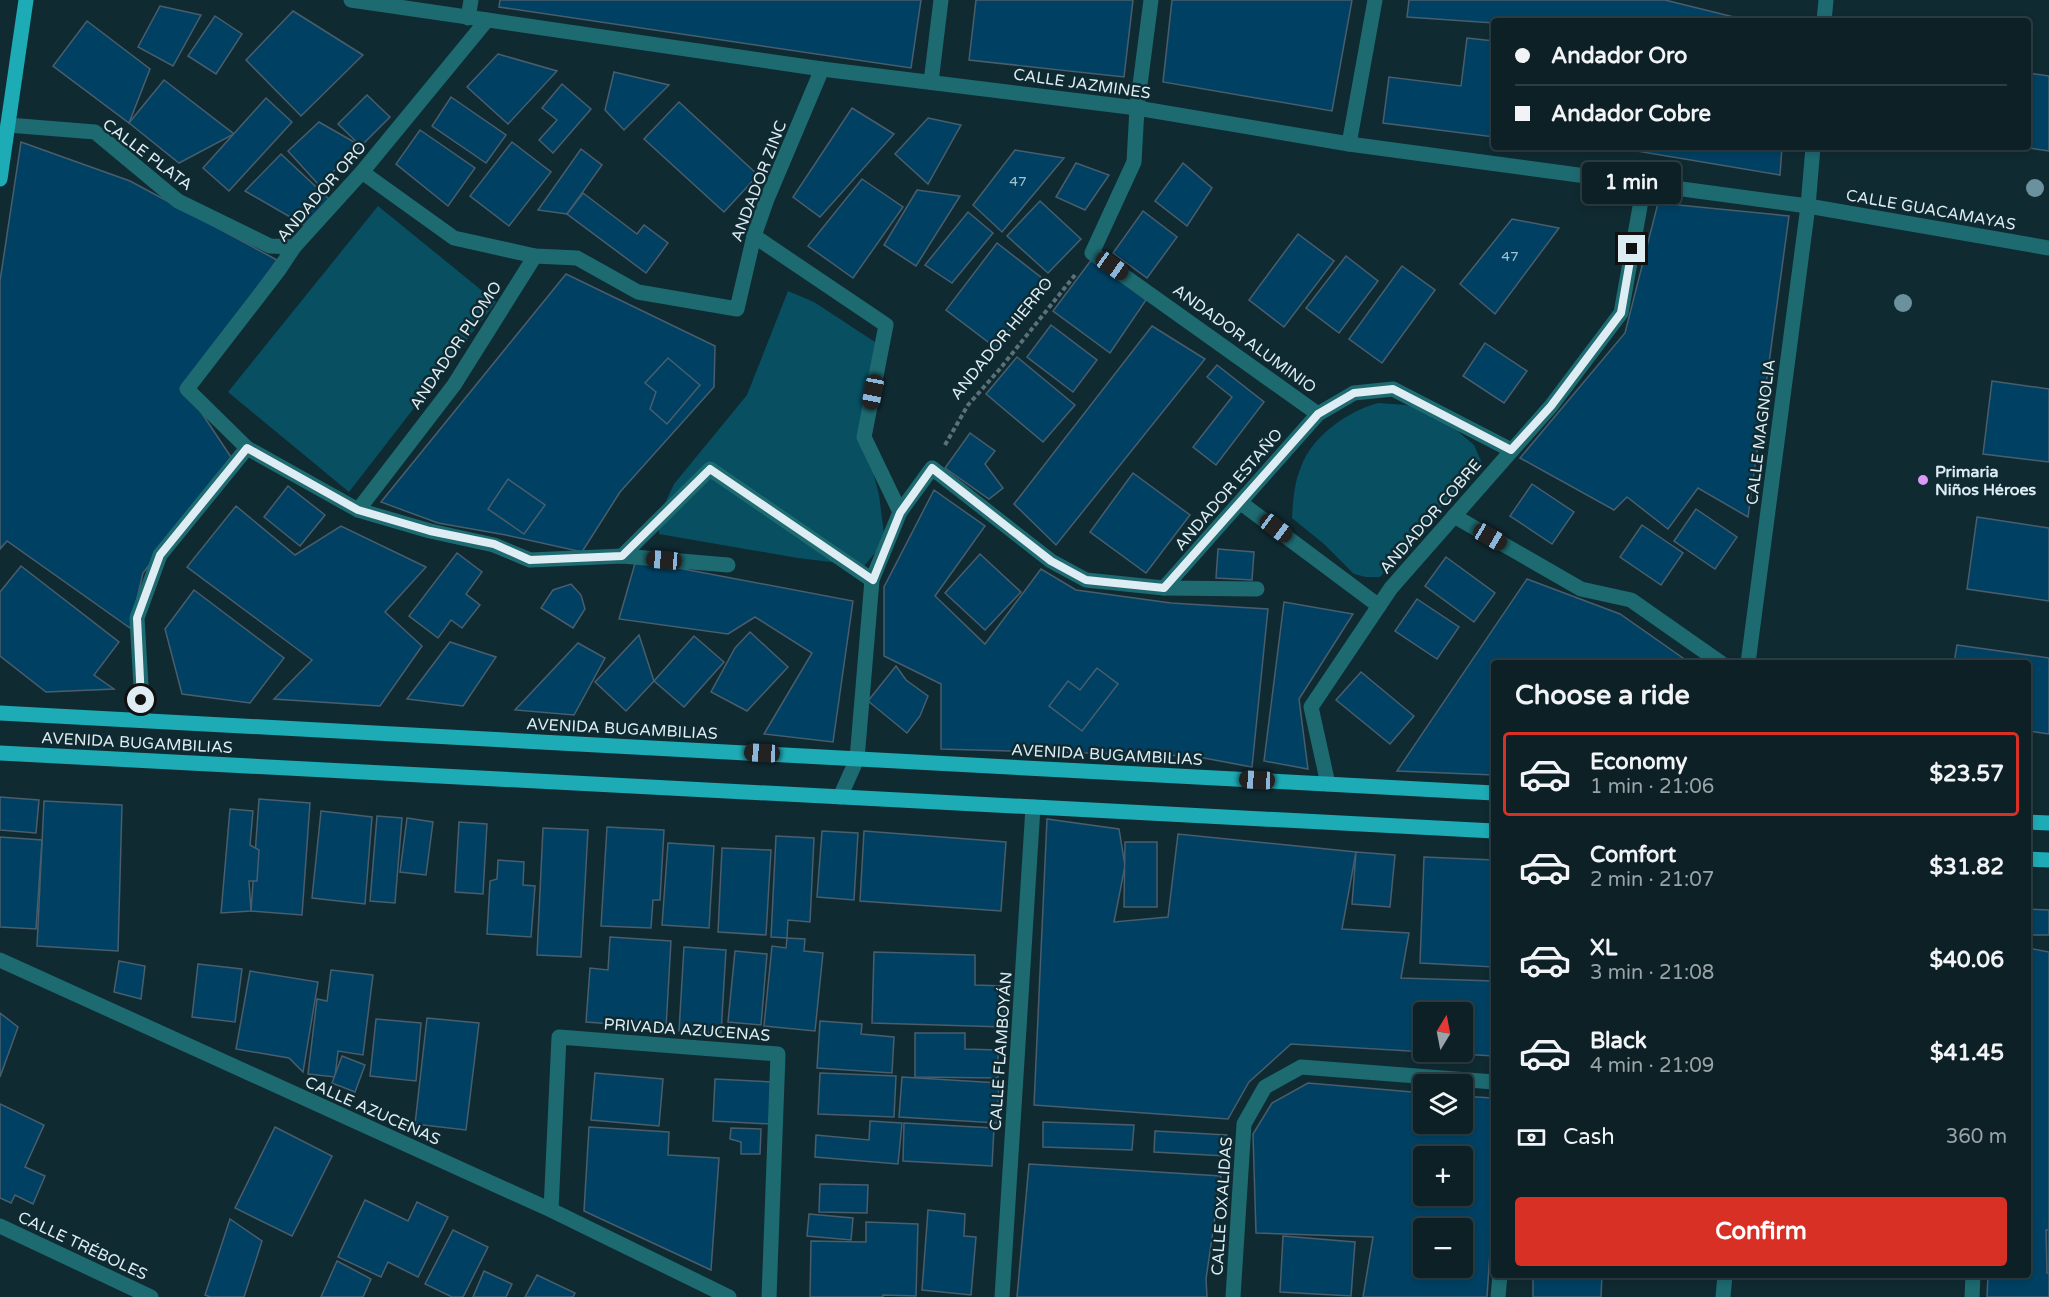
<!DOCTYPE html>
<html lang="en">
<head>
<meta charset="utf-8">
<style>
  :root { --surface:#0c2026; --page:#1a2d32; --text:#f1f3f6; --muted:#9aa3a7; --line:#2c3e43; --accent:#d93025 }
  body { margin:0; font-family:"Varela Round",sans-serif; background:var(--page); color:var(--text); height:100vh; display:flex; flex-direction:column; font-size:22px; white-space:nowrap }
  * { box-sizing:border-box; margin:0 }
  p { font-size:20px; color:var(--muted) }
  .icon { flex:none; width:33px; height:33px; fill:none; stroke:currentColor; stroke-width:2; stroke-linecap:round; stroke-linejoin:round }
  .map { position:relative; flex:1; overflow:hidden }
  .panel { position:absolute; left:1491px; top:660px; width:540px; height:618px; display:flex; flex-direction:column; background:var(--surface); border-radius:6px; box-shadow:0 3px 9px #0003,0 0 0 2px var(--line) }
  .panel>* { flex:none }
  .hud { position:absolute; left:1491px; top:18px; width:540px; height:132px; border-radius:6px; box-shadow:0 3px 9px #0003,0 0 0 2px var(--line); display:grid; align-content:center; height:132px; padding:0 24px; background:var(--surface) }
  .needle { width:39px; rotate:10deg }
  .tools { position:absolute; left:1413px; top:1002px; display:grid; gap:12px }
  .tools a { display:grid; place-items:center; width:60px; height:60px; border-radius:6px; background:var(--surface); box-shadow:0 3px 9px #0003,0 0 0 2px var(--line); font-size:30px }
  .end { position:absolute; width:27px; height:27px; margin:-14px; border:8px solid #deedf3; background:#111; box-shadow:0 0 0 3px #111 }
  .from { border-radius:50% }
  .bubble { position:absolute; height:42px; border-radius:6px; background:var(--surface); box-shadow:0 3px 9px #0003,0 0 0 2px var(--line); font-size:20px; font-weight:700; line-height:42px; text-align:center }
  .car { position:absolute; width:18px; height:36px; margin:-18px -9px; border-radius:8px; box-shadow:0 0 4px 2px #0007; background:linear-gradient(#222 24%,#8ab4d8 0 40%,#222 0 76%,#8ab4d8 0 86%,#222 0) }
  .hud b { display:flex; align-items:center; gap:21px; height:57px; font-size:22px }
  .hud b+b { border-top:2px solid var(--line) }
  .hud i { width:15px; height:15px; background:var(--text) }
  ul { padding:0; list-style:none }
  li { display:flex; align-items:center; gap:18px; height:84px; margin:0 12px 9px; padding:0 12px; border:3px solid transparent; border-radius:6px }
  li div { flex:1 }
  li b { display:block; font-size:22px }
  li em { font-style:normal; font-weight:700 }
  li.current { border-color:var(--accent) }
  li>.icon { width:54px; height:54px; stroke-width:1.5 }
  h2 { padding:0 24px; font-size:27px; line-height:72px }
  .pay { display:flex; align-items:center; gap:15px; height:66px; padding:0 24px; font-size:22px }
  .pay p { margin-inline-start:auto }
  .primary-button { display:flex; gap:12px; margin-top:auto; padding:12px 24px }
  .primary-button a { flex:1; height:69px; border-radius:6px; background:var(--accent); color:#fff; font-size:24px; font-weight:700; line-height:69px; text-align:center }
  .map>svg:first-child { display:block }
  .green { fill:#084f61 }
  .building { fill:#004163; stroke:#495d6c; stroke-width:1.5; fill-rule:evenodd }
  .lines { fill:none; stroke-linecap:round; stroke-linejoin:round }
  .path { stroke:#5b7178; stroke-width:4; stroke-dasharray:4.5 3; stroke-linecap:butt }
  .minor { stroke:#1d6b71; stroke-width:15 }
  .major { stroke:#1dabb5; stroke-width:15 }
  .tree { fill:#6c919e }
  .route { stroke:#deedf3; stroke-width:8 }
  .poi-dot { fill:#da9af6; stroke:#102a32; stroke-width:2 }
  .labels { text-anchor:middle; stroke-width:5; stroke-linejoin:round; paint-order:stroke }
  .number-label { font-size:14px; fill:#a6c2cf }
  .street-label { font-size:16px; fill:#deedf3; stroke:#102a32 }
  .poi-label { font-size:16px; font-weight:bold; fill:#deedf3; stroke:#102a32; text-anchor:start }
</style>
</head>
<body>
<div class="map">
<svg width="2049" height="1297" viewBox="0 0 2049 1297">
  <rect width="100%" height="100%" fill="#102a32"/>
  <g class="green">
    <path d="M378,206L496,302L349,492L228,392Z"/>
    <path d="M788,291L814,302L881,346L862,429L879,495L885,541L864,566L798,558L659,534V516L674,484L747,395Z"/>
    <path d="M1378,403L1405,405L1435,412L1474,445L1481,461L1380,577H1366L1354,574L1324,544L1292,518C1293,501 1294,483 1301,467C1312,436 1348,411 1378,403Z"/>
  </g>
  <g class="building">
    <path d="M500,0H921L911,68L499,7Z"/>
    <path d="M976,0H1133L1124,77L969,60Z"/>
    <path d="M1172,0H1352L1332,111L1163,82Z"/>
    <path d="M1409,0H1665L1750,21H1494V23L1407,17Z"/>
    <path d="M160,6L201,15L173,66L138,47Z"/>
    <path d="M293,11L363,55L301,116L246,60Z"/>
    <path d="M215,16L242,34L216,74L188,56Z"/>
    <path d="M87,21L150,69L129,123L53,66Z"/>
    <path d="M1467,38L1494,41V137L1383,123L1389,77L1461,86Z"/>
    <path d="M498,54L557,71L508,124L467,87Z"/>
    <path d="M614,72L669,85L624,130L605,110Z"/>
    <path d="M2028,73L2049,76V151L2021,147H2028Z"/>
    <path d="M164,80L234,134L179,163L129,123Z"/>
    <path d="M562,84L591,109L553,153L539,140L557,120L542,108Z"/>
    <path d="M367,95L390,117L361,146L338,124Z"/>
    <path d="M451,97L506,135L486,163L432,126Z"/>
    <path d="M266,98L292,122L229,191L203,168Z"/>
    <path d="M679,102L758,175L724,212L644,139Z"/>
    <path d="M852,108L894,134L820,217L793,197Z"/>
    <path d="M928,118L961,125L928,184L895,154Z"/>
    <path d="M319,122L361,146L319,185L288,151Z"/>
    <path d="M420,130L475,168L448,206L396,164Z"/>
    <path d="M21,142L130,181L277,260L185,388L231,457L143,573L130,628L7,541L0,549V281Z"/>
    <path d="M512,142L551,172L509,226L470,196Z"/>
    <path d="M1613,147H1782L1780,175Z"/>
    <path d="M581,149L602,165L567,214L538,210Z"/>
    <path d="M1015,150L1064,158L1002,232L973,205Z"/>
    <path d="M281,154L329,199L304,225L245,191Z"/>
    <path d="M1076,163L1109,175L1085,210L1056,197Z"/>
    <path d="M1183,163L1212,188L1187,226L1155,201Z"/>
    <path d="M862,179L903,207L853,278L808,246Z"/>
    <path d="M917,190L960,196L916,266L884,245Z"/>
    <path d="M583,193L637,234L644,225L668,243L646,273L567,214Z"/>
    <path d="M1040,201L1081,239L1048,273L1007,236Z"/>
    <path d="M1658,203L1789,216L1748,517L1698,488L1668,529L1627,497L1614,510L1520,458L1625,333Z"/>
    <path d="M1143,211L1177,237L1147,278L1113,253Z"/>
    <path d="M968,212L993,233L952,283L925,265Z"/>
    <path d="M1512,219L1559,228L1495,314L1460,284Z"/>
    <path d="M1298,234L1334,261L1284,327L1249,300Z"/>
    <path d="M997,243L1047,282L996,348L946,310Z"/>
    <path d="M1346,256L1378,281L1339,333L1306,308Z"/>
    <path d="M1092,259L1146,300L1110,353L1053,311Z"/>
    <path d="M1402,266L1435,290L1382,363L1349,339Z"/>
    <path d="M566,274L715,346L714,387L620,492L582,552L506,535L438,523L381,502Z"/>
    <path d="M1051,325L1097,360L1073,392L1027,357Z"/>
    <path d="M1152,326L1205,359L1056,545L1014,504Z"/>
    <path d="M1485,343L1527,371L1504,403L1463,376Z"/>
    <path d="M1017,357L1075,405L1043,442L986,394Z"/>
    <path d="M668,358L700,385L667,424L650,409L656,392L645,383Z"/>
    <path d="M1217,365L1264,402L1216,465L1193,447L1232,397L1207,377Z"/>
    <path d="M1992,381L2049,389V462L1983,454Z"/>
    <path d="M970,433L995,451L985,464L1003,488L989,499L945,468Z"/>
    <path d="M1133,473L1190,515L1146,573L1090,532Z"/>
    <path d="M508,479L545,505L524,534L488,509Z"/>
    <path d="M1532,484L1574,512L1552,544L1510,516Z"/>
    <path d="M288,486L325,515L300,546L264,517Z"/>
    <path d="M934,490L985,526L935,596L985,644L1041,569L1076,590L1171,603L1268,609L1252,767L1193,756L941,749V684L884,656V587Z"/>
    <path d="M236,506L295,555L341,526L426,567L385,612L422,646L380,706L274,699L312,660L187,567Z"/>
    <path d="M1696,509L1737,537L1715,569L1674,541Z"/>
    <path d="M1977,517L2049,528V601L1967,589Z"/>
    <path d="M1642,525L1683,553L1661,585L1620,557Z"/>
    <path d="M1218,549L1254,552L1252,580L1216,578Z"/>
    <path d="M457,553L482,572L466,594L480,605L462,628L451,620L438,638L409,616Z"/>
    <path d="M980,554L1021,592L985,630L945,593Z"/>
    <path d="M1446,557L1495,593L1474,622L1425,586Z"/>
    <path d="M636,560L853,601L833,742L764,734L812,653L755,617L728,634L619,619Z"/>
    <path d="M21,566L119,642L94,675L114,689L46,692L0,656V592Z"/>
    <path d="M1527,579L1620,614L1690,663H1494V775L1397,771Z"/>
    <path d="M571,584L581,595L585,609L573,628L541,608L553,590Z"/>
    <path d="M194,590L284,658L250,703L182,694L165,629Z"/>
    <path d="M1417,599L1459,627L1437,659L1395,631Z"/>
    <path d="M1284,602L1353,614L1299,699L1308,769L1264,761Z"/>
    <path d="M750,632L788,667L747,711L711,692L735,648Z"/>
    <path d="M639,635L654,681L626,711L595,682Z"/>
    <path d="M694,636L724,662L684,707L654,681Z"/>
    <path d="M450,642L496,657L463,706L407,699Z"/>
    <path d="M578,643L605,658L574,715L515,710Z"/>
    <path d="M1957,645L2049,658V734L2028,731V663H1954Z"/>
    <path d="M896,666L906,680L928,696L920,716L907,733L868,701Z"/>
    <path d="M1097,668L1118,684L1082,731L1049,706L1068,681L1080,690Z"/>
    <path d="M1361,672L1414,716L1390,744L1336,700Z"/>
    <path d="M0,797L39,800L36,833L0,830Z"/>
    <path d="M259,799L310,803L302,915L251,911Z"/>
    <path d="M44,801L122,805L118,951L37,946Z"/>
    <path d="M230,809L253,811L250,845L259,850L257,881H249L251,911L221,913Z"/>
    <path d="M321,811L372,817L365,904L312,898Z"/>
    <path d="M377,816L402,818L395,903L370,901Z"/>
    <path d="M407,818L433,822L426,875L400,872Z"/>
    <path d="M1047,819L1119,829L1125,866L1114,922L1168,917L1178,834L1356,852L1342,929L1409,933L1401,978L1494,981V1056L1291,1044L1249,1082L1228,1119L1034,1105ZM1424,1012H1462V1052H1424Z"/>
    <path d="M459,822L487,824L483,894L455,892Z"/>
    <path d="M607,827L664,830L660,900H653L651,928L601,926Z"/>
    <path d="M543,828L588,830L581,957L537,955Z"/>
    <path d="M822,831L858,833L854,900L817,897Z"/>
    <path d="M864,831L1006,842L1001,911L860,901Z"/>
    <path d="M776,836L814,838L810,922L788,920L787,938L771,937Z"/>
    <path d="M0,837L42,840L36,929L0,927Z"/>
    <path d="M1125,842H1157V907H1124Z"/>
    <path d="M668,843L714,846L709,928L662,925Z"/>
    <path d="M722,848L771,850L766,935L718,932Z"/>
    <path d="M1356,852L1395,855L1390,907L1352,904Z"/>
    <path d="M1424,857L1494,860V967L1420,963Z"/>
    <path d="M498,860L524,862L523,885L535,886L531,937L487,934L490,881L497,879Z"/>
    <path d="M2028,909L2049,910V935H2028Z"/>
    <path d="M610,937L671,941L666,1028L586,1022L590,968L608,970Z"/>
    <path d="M787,938L805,939L804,951L823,953L815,1031L764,1026L772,946L786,948Z"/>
    <path d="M684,947L726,950L721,1033L679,1031Z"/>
    <path d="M2028,948L2049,952V1297H1987L1988,1275H2028Z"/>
    <path d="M735,951L767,954L761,1025L728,1022Z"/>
    <path d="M874,952L975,955V985L1005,986L1004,1027L872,1023Z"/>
    <path d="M119,961L145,966L141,999L114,992Z"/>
    <path d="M198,964L242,969L235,1022L192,1017Z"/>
    <path d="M331,970L373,975L363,1055L338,1051L335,1077L308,1074L317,999L327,1001Z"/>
    <path d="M250,971L318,982L303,1072L289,1058L236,1049Z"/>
    <path d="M0,1013L18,1027L0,1077Z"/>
    <path d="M427,1018L479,1023L466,1130L415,1124Z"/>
    <path d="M376,1019L421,1023L416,1081L370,1076Z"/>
    <path d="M820,1021L862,1024L861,1034L894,1037L892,1073L817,1068Z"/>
    <path d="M915,1033H965V1049L998,1050V1078L915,1077Z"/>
    <path d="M342,1056L365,1065L355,1092L332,1083Z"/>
    <path d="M595,1073L663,1079L659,1126L591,1120Z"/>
    <path d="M820,1073L896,1076L894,1117L818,1114Z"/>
    <path d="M902,1077L999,1083L997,1123L899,1117Z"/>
    <path d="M715,1079L772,1082L770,1124L713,1121Z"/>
    <path d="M1308,1083L1424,1093V1124H1462V1096L1492,1098L1491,1236L1487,1297H1363L1373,1237L1256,1233L1253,1134L1272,1103ZM1424,1156H1462V1196H1424ZM1424,1228H1462V1268H1424Z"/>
    <path d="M0,1104L44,1125L25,1167L45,1176L33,1204L15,1195L11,1203L0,1198Z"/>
    <path d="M870,1121L902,1123L898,1164L815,1157L816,1135L869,1140Z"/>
    <path d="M1043,1122L1134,1125L1132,1150L1043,1147Z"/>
    <path d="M904,1123L994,1128L992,1166L903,1161Z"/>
    <path d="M275,1127L332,1156L292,1236L235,1208Z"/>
    <path d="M589,1127L669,1132L668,1155L719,1158L711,1270L584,1211Z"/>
    <path d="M731,1128L761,1129L760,1154H741V1142L730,1139Z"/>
    <path d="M1155,1131L1227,1135L1225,1156L1154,1152Z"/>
    <path d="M1029,1164L1221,1176L1206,1279L1207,1297H1017Z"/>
    <path d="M820,1184L868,1185L867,1213L819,1212Z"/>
    <path d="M365,1200L408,1221L417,1202L448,1217L418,1277L388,1262L381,1277L338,1257Z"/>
    <path d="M928,1210L965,1214L964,1236L976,1237L971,1295L922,1290Z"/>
    <path d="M809,1214L853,1218L851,1240L807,1236Z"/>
    <path d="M230,1219L262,1241L244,1297H210L205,1295Z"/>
    <path d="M866,1222L918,1224L916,1296L883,1295V1297H810L811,1241L866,1242Z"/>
    <path d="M453,1230L488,1247L463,1297H452L425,1284Z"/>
    <path d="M2046,1230H2049V1273H2047Z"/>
    <path d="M1283,1236L1355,1242L1351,1296L1280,1292Z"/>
    <path d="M337,1261L371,1279L363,1297H321Z"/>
    <path d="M484,1271L512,1284L506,1297H473Z"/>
    <path d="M537,1275L575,1293L573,1297H525Z"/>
    <path d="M1533,1275H1602L1601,1297H1533Z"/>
  </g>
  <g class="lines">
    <path class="path" d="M945,445L968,405L999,370L1075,275"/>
    <g class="minor">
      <path d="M351,0L822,69L1137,108L1349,144L1808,206L2049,248"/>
      <path d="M1151,0L1137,108L1134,162L1092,253L1318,414"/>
      <path d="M468,18L471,0"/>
      <path d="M487,20L362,172L294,247L278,271L187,389L247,448L358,510L430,531L494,545L530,560L622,556L728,565"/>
      <path d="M1824,21L1826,0"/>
      <path d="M931,82L941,0"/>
      <path d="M8,125L95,132L178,201L270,246L294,247"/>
      <path d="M1349,144L1375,0"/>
      <path d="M362,172L454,238L535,256L577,258L638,292L737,309L754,236L767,199L822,69"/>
      <path d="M754,236L886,325L864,437L900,512"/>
      <path d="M1241,503L1379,606"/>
      <path d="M358,510L454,385L535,256"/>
      <path d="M1454,516L1581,589L1631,600L1721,663"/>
      <path d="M622,556L710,469L872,580"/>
      <path d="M1164,588L1318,414L1354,393L1393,389L1511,450"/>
      <path d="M1748,663L1808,206L1813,147"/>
      <path d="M143,720L137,618L160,555L247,448"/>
      <path d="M1328,784L1311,707L1391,588L1551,406L1621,313L1644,184"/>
      <path d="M840,797L857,759L872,580L900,512L932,468L1051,561L1086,580L1164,588L1257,589"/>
      <path d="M0,960L551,1210L729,1297"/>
      <path d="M551,1210L559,1037L778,1054L769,1297"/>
      <path d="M0,1226L151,1297"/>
      <path d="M1002,1297L1033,807"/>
      <path d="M1233,1297L1244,1124L1265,1087L1301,1067L1494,1082"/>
      <path d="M1498,1297L1500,1275"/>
      <path d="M1723,1297L1725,1275"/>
      <path d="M1972,1297L1973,1275"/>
    </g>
    <g class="major">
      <path d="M0,179L26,0"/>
      <path d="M0,713L1494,793"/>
      <path d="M0,753L1494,831"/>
      <path d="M2028,822L2049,823"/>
      <path d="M2028,859L2049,860"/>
    </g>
  </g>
  <g class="tree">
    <circle cx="2035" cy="188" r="9"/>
    <circle cx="1903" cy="303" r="9"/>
  </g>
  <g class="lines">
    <path class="route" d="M141,700L137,618L160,555L247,448L358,510L430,531L494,544L530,560L622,556L710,469L873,580L900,513L932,468L1051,561L1086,580L1164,588L1318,414L1354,393L1393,389L1511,450L1551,406L1621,313L1632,249"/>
  </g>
  <circle class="poi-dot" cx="1923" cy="480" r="6"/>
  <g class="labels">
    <g class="number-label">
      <text x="1018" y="186">47</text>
      <text x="1510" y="261">47</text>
    </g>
    <g class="street-label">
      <text transform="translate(1082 83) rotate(8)" y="6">CALLE JAZMINES</text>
      <text transform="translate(148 154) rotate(37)" y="6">CALLE PLATA</text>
      <text transform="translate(758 181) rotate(-69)" y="6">ANDADOR ZINC</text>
      <text transform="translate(321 191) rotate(-49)" y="6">ANDADOR ORO</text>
      <text transform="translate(1931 209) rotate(10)" y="6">CALLE GUACAMAYAS</text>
      <text transform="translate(1001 338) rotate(-51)" y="6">ANDADOR HIERRO</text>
      <text transform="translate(1245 338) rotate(36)" y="6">ANDADOR ALUMINIO</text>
      <text transform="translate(455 345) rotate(-56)" y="6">ANDADOR PLOMO</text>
      <text transform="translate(1760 432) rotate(-83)" y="6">CALLE MAGNOLIA</text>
      <text transform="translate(1228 489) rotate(-49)" y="6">ANDADOR ESTAÑO</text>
      <text transform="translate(1430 516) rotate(-49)" y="6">ANDADOR COBRE</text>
      <text transform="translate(622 728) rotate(3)" y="6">AVENIDA BUGAMBILIAS</text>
      <text transform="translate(137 742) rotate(3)" y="6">AVENIDA BUGAMBILIAS</text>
      <text transform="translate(1107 754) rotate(3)" y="6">AVENIDA BUGAMBILIAS</text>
      <text transform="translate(687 1029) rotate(4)" y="6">PRIVADA AZUCENAS</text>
      <text transform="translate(1000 1051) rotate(-86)" y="6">CALLE FLAMBOYÁN</text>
      <text transform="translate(373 1110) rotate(24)" y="6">CALLE AZUCENAS</text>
      <text transform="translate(1221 1206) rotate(-86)" y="6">CALLE OXALIDAS</text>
      <text transform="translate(83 1245) rotate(25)" y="6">CALLE TRÉBOLES</text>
    </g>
    <g class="poi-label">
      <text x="1935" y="477">Primaria<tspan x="1935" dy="18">Niños Héroes</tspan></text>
    </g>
  </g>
</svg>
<div class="tools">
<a><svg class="needle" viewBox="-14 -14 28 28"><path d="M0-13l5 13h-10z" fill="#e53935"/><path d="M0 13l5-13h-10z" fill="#9aa3a7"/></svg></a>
<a><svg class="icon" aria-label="layers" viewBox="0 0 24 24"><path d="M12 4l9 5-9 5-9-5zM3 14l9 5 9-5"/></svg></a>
<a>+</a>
<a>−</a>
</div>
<i class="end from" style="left:141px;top:700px"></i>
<i class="end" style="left:1632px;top:249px"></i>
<div class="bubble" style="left:1582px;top:162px;width:99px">1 min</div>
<i class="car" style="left:1112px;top:266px;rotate:125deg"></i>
<i class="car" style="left:873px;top:392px;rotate:191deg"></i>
<i class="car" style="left:1276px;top:528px;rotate:127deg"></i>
<i class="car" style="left:1490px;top:537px;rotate:120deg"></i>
<i class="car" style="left:664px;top:560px;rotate:275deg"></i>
<i class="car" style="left:762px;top:753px;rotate:273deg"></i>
<i class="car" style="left:1257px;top:780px;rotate:273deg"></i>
<div class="hud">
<b><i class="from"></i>Andador Oro</b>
<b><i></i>Andador Cobre</b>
</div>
<section class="panel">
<h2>Choose a ride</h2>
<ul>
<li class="current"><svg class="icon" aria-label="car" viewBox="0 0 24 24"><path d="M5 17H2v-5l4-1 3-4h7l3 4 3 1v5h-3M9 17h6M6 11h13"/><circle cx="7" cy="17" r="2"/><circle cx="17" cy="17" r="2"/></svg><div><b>Economy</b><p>1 min · 21:06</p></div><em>$23.57</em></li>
<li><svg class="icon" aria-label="car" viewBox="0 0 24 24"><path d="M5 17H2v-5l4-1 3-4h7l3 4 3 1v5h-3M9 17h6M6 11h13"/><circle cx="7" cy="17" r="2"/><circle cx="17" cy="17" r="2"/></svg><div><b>Comfort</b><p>2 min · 21:07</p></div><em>$31.82</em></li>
<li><svg class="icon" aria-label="car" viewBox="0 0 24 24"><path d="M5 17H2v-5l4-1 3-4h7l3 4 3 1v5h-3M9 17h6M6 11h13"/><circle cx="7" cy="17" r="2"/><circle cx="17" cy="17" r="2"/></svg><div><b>XL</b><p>3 min · 21:08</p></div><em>$40.06</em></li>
<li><svg class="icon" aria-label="car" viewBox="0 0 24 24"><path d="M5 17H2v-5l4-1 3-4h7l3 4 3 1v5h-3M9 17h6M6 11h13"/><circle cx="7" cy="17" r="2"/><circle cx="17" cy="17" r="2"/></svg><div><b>Black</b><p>4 min · 21:09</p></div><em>$41.45</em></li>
</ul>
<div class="pay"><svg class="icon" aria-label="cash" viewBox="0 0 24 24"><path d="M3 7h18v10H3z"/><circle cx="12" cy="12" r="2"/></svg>Cash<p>360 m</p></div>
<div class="primary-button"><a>Confirm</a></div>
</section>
</div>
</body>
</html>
